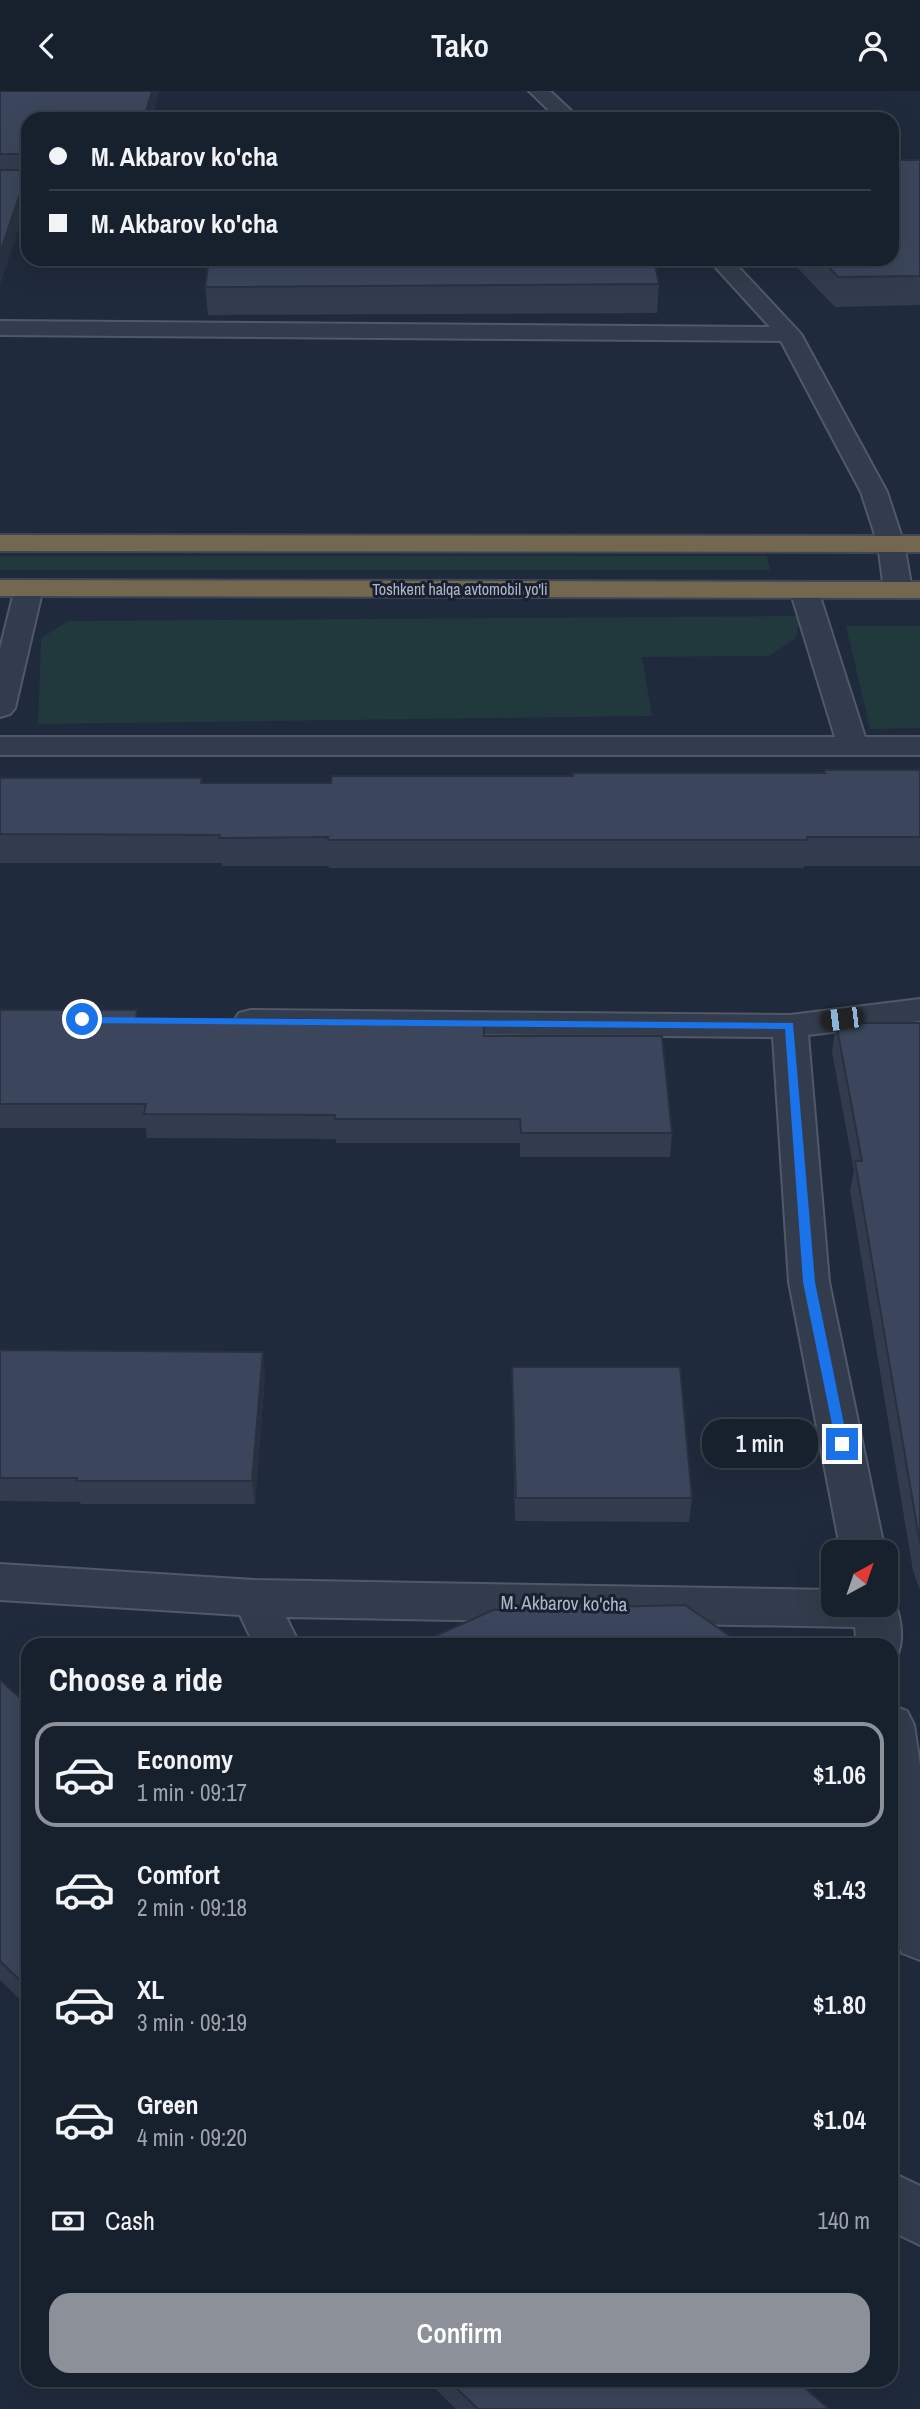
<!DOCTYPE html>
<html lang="en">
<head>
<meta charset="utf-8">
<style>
  :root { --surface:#17202d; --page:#202835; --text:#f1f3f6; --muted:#9ea3aa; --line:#363e49; --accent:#8c9099 }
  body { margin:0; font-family:"Archivo Narrow",sans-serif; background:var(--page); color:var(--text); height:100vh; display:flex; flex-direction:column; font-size:26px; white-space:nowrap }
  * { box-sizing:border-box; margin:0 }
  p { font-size:23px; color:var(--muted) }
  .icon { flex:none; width:38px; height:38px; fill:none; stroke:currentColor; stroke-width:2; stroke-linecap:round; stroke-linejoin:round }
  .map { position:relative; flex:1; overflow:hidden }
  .panel { position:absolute; left:21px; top:1547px; width:877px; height:749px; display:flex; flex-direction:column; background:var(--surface); border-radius:21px; box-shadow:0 7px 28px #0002,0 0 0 2px var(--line) }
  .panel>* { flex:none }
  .banner { position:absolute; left:21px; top:21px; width:878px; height:154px; border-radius:21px; box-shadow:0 7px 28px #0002,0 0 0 2px var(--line); display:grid; align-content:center; height:154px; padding:0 28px; background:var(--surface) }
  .needle { width:46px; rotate:40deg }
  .tools { position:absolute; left:821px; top:1449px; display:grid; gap:14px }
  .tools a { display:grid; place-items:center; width:77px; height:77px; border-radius:14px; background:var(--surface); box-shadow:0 7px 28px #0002,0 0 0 2px var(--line); font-size:35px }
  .end { position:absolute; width:32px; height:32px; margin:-16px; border:9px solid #1a73e8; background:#fff; box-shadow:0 0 0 4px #fff }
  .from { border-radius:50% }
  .bubble { position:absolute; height:49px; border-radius:21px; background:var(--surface); box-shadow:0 7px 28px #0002,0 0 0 2px var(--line); font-size:23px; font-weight:600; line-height:49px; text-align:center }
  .car { position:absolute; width:21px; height:42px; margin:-21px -10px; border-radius:9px; box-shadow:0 0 5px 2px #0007; background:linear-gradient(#222 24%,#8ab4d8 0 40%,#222 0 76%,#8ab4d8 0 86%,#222 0) }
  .banner b { display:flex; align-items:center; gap:24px; height:66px; font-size:26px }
  .banner b+b { border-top:2px solid var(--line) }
  .banner i { width:18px; height:18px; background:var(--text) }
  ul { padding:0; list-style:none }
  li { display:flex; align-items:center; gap:21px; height:105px; margin:0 14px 10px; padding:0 14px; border:4px solid transparent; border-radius:21px }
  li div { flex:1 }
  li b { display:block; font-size:26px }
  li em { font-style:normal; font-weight:600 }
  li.current { border-color:var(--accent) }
  li>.icon { width:63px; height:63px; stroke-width:1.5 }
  h2 { padding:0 28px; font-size:32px; line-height:84px }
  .pay { display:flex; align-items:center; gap:18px; height:77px; padding:0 28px; font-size:26px }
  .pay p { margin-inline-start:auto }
  .cta { display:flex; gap:14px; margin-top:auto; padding:14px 28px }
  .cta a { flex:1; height:80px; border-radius:21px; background:var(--accent); color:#fff; font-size:28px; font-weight:600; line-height:80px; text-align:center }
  header { display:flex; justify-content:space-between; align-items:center; height:91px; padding:0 28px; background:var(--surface); font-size:32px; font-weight:600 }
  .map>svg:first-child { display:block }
  .green { fill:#21383d }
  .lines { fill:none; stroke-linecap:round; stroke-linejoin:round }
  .minor-casing { stroke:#515969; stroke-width:4 }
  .highway-casing { stroke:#3e4656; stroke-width:4 }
  .minor { fill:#333c4c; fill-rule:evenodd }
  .highway { fill:#73674f; fill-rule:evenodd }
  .wall { fill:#333c4f }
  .shaded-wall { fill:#293140 }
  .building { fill:#3b465c; stroke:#293140; stroke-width:2 }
  .route { fill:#1a73e8 }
  .labels { text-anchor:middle; stroke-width:6; stroke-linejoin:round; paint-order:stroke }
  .far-street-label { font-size:16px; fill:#aeb6c8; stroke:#192130 }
  .street-label { font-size:19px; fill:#aeb6c8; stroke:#192130 }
</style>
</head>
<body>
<header><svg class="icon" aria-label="back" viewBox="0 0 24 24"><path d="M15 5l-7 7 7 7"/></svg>Tako<svg class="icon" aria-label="person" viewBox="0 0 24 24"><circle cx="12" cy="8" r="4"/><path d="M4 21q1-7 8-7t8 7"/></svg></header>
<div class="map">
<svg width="920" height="2318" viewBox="0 0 920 2318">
  <rect width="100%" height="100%" fill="#1f2a3c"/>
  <g class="green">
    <path d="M0,465H767L770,479H0Z"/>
    <path d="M801,525L796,547L769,565L642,566L652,625L38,633L41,547L68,530Z"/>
    <path d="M846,535H920V637L870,638Z"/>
  </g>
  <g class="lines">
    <defs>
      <g id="minor">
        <path d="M529,0H550L580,28H558Z"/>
        <path d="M708,168H731L801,243L887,401L904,453L912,499L908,505L898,507L888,505L884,499L878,453L861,401L781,250L0,244V230L770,236Z"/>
        <path d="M29,489L39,491L43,497L15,617L10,623L0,626V558L15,497L19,491Z"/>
        <path d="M804,491L814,493L818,499L865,646H920V664H0V646H835L790,499L794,493Z"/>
        <path d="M920,908V930L808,944L829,1191L885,1461H841L789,1191L773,946L251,941L239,938L234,930L239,922L251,919L790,924Z"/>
        <path d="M0,1473L254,1489L833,1499V1514H886V1500L890,1501C900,1521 906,1547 896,1567L891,1569V1554H857L855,1536L286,1526L300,1554H254L240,1524L0,1509Z"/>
        <path d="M891,1614L907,1620L914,1634L920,1674V1869L902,1862L895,1846L891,1812Z"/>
        <path d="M891,2081L920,2095V2154L891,2140Z"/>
      </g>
      <g id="highway">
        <path d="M0,444L920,445V461L0,460Z"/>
        <path d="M0,489L920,491V507L0,505Z"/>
      </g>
    </defs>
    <use href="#minor" class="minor-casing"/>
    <use href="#highway" class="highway-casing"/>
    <use href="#minor" class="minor"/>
    <use href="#highway" class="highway"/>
  </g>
  <g class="wall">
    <path d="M0,0H159L152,28H28V108L0,193Z"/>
    <path d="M920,69V214L835,216L789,168H892Z"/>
    <path d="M659,193L657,222L208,224L205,196Z"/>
    <path d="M824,679H920V775H804V777H329V775H222V772H0V687L202,692H331L573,685L824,682Z"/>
    <path d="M0,919L139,928L301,932L484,945L672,1042L670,1066H520V1052H336V1048L147,1047L146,1037H0Z"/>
    <path d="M836,932H920V1499L913,1480L850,1099L854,1080L832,961Z"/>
    <path d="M0,1259L263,1261L265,1285L255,1413H81L80,1411L0,1410Z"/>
    <path d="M512,1276L692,1407L689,1431L515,1430L512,1300Z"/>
    <path d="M0,1589L28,1614V1916L0,1889Z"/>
    <path d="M426,2289H796L829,2318H456Z"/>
  </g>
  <g class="shaded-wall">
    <path d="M152,0H159L152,28H144Z"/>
    <path d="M28,79V108L0,193V162Z"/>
    <path d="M263,1261L265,1285L255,1413L252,1390Z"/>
  </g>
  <g class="building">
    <path d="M0,0H152L144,28H28V79L0,162V79H27V63H0Z"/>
    <path d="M892,69H920V185L838,186L821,168H892Z"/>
    <path d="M209,168H654L659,193L205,196Z"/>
    <path d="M824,679H920V746H807L808,749H328V746L219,747L220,744L0,743V687H202L201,692H331L332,685H573V682H825Z"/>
    <path d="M0,919H137L136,928H301V932H484V945H662L672,1042H521L520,1028H335V1024L144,1023L146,1013H0Z"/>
    <path d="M836,932H920V1453L855,1070H862Z"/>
    <path d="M0,1259L263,1261L252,1390H76L77,1387H0Z"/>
    <path d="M512,1276H680L692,1407H516Z"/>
    <path d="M685,1514L743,1554H415L493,1519Z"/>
    <path d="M0,1589L28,1614V1897L0,1870Z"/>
    <path d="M448,2289H796L829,2318H478Z"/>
  </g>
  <path class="route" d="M78,926L793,932L815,1191L848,1353L846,1356H837L836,1353L803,1191L785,938L82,932L78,931Z"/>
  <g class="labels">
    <g class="far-street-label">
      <text x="460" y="504">Toshkent halqa avtomobil yo'li</text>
    </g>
    <g class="street-label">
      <text transform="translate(564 1512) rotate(1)" y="7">M. Akbarov ko'cha</text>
    </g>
  </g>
</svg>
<div class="tools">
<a><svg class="needle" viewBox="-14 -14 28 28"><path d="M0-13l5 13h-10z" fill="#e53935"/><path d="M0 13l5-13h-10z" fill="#9ea3aa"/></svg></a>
</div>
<i class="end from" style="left:82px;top:928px"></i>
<i class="end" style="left:842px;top:1353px"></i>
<div class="bubble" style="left:702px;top:1328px;width:116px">1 min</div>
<i class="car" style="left:842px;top:928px;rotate:263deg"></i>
<div class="banner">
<b><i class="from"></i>M. Akbarov ko'cha</b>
<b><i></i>M. Akbarov ko'cha</b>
</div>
<section class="panel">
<h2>Choose a ride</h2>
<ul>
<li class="current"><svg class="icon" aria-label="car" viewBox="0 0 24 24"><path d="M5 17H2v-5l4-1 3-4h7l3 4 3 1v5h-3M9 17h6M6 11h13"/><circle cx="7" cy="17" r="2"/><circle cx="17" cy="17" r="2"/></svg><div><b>Economy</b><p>1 min · 09:17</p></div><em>$1.06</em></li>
<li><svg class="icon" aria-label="car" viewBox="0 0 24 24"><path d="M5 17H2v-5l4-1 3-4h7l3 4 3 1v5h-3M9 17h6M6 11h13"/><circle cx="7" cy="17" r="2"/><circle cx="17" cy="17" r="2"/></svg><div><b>Comfort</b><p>2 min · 09:18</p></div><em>$1.43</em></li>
<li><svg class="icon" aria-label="car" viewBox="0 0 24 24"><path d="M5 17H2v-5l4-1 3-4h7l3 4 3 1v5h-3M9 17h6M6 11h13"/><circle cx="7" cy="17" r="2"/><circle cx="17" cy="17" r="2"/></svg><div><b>XL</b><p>3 min · 09:19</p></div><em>$1.80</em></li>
<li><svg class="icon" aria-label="car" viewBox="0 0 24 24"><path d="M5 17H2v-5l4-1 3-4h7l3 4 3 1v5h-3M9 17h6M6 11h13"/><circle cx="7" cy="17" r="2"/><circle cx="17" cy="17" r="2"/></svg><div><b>Green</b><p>4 min · 09:20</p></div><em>$1.04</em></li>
</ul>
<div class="pay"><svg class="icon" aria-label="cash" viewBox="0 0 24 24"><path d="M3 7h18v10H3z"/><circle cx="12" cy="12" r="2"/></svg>Cash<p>140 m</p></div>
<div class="cta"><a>Confirm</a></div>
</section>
</div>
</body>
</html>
